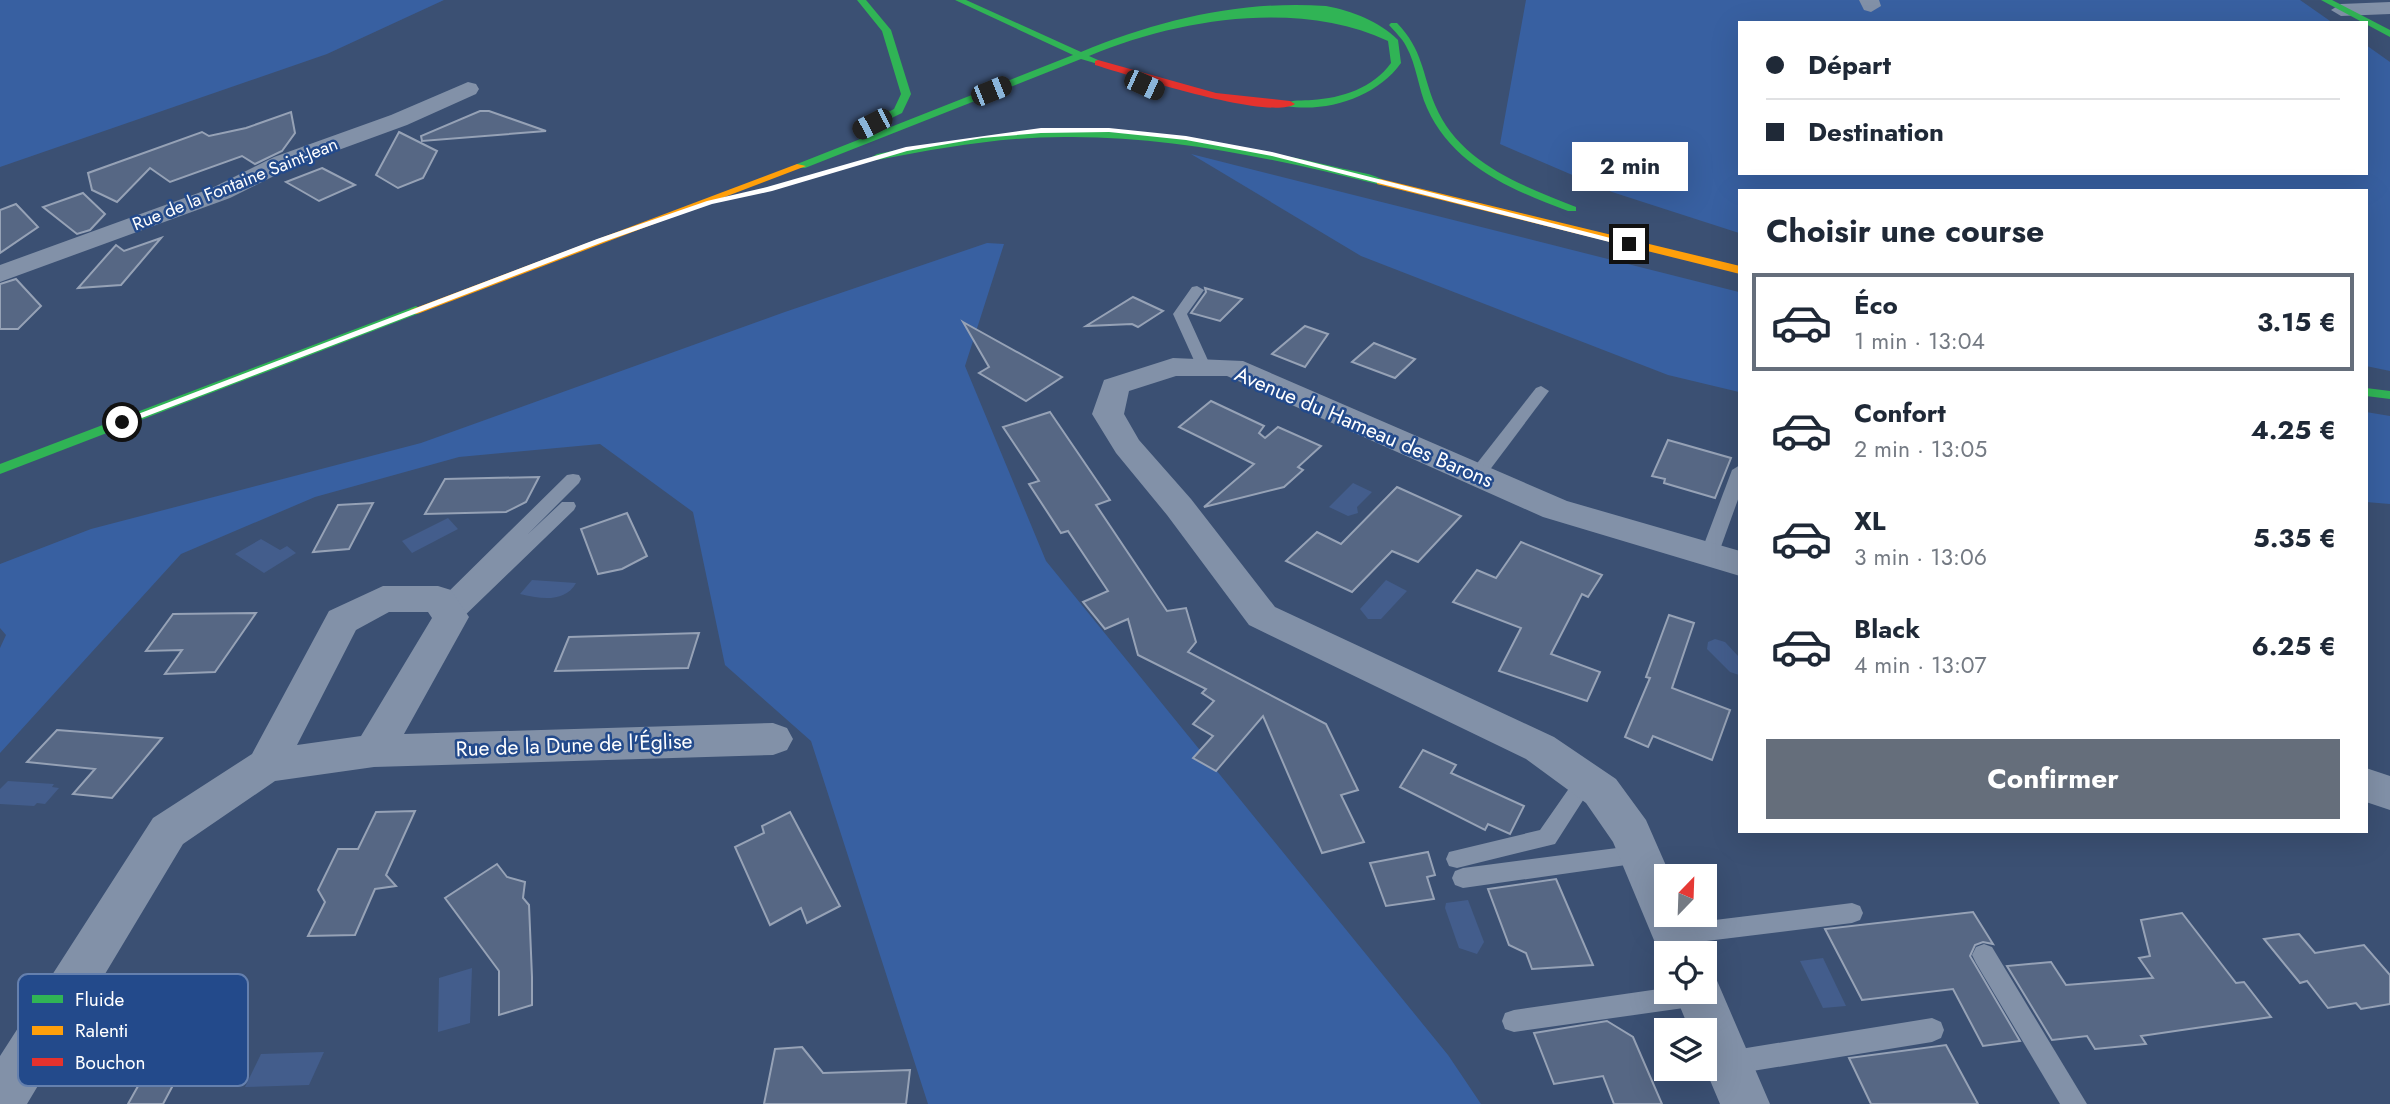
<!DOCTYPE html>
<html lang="fr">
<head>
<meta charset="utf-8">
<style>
  :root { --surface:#fff; --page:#f6f6f7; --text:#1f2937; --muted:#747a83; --line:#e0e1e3; --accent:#656e7b }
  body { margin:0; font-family:Jost,sans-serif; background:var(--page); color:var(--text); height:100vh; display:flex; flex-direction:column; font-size:26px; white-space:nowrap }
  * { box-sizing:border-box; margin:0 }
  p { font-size:23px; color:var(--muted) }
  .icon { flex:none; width:38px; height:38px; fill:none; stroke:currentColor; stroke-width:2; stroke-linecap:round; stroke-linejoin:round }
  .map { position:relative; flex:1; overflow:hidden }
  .panel { position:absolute; left:1738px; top:189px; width:630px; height:644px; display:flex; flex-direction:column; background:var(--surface); border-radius:0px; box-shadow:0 7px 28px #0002 }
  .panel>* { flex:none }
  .banner { position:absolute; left:1738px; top:21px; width:630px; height:154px; border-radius:0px; box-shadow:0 7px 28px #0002; display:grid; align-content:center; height:154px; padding:0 28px; background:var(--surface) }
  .needle { width:46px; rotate:23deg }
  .fabs { position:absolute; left:1654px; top:864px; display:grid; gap:14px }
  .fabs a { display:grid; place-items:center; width:63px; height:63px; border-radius:0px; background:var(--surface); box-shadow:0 7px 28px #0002; font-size:35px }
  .end { position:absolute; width:32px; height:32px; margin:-16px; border:9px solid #fff; background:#111; box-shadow:0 0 0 4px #111 }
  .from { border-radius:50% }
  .bubble { position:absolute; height:49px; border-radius:0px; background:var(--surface); box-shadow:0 7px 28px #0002; font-size:23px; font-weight:700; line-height:49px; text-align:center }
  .car { position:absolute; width:21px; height:42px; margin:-21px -10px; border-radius:9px; box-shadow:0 0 5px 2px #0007; background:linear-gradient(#222 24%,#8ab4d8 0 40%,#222 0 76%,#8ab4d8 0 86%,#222 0) }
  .banner b { display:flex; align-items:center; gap:24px; height:66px; font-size:26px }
  .banner b+b { border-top:2px solid var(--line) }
  .banner i { width:18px; height:18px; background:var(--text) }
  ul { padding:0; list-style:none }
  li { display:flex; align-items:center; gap:21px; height:98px; margin:0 14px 10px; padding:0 14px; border:4px solid transparent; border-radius:0px }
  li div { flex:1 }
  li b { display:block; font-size:26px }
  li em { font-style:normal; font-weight:700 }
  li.on { border-color:var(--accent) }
  li>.icon { width:63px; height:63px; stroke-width:1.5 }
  h2 { padding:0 28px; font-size:32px; line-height:84px }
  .action { display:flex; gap:14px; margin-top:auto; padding:14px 28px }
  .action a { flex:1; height:80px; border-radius:0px; background:var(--accent); color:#fff; font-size:28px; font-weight:700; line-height:80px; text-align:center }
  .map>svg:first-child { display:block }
  .green { fill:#3860a1 }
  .water { fill:#435d8c }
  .building { fill:#566784; stroke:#96a2b6; stroke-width:2 }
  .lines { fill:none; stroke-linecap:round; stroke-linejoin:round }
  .lane { fill:#8291a8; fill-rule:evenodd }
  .street { fill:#8291a8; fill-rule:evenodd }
  .fast { fill:#30b455; fill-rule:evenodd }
  .slow { fill:#ff9f0a; fill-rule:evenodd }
  .jam { fill:#e5322d; fill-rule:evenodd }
  .route { fill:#fff }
  .labels { text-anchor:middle; stroke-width:5; stroke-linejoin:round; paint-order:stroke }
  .far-street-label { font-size:18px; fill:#fff; stroke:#234a8b }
  .street-label { font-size:21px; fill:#fff; stroke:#234a8b }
  .key { fill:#234a8b; stroke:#6580ae; stroke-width:2 }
  .key-label { font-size:19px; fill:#fff }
</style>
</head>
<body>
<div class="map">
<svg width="2390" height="1104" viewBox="0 0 2390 1104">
  <rect width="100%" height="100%" fill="#3b5073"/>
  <g class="green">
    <path d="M0,0H444L327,54L0,167Z"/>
    <path d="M1526,0H2300L2333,23H1740V173H2366V45L2390,62V371L2366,366V191H1740L1739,233L1612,192L1500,144Z"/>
    <path d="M1191,154L1739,292V392L1668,375L1361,256Z"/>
    <path d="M987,243L1004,244L965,366L1046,561L1448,1055L1481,1104H928L811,741L725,665L693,512L600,444L459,457L315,497L181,554L0,753V648L6,635L0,628V564L91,529L421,443L782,313Z"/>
    <path d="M2366,412L2390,416V504L2366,502Z"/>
  </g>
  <g class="water">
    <path d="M1353,483L1372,492L1357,507L1358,513L1348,516L1329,507Z"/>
    <path d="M448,518L458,529L412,553L402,541Z"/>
    <path d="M261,539L280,550L287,546L296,553L264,573L235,554Z"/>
    <path d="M532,580L576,583C565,603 540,599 520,594Z"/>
    <path d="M1386,580L1407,591L1381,619H1368L1360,609Z"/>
    <path d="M1715,639L1725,642L1739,657V675L1730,672L1707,649L1708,642Z"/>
    <path d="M8,781L54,784L52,787L59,788L45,804L37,803L34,806L0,804V789Z"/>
    <path d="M1468,900L1484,942L1477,954L1459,948L1445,908L1446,903Z"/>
    <path d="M1823,958L1846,1006L1823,1008L1800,961Z"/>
    <path d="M472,968L470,1023L438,1032L439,978Z"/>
    <path d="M324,1052L309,1085L245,1087L261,1054Z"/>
  </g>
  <g class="building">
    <path d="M480,111H489L546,131L422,141L421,136Z"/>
    <path d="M291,112L295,133L282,151L255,164L242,156L170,182L150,168L117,202L92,190L88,173L202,132L209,136L246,128Z"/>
    <path d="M399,132L437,151L423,178L398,188L376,175Z"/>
    <path d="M322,168L355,185L319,201L286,182Z"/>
    <path d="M83,193L105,214L90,230L77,234L43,207Z"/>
    <path d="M16,204L38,227L0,253V210Z"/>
    <path d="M161,238L121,285L78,288L116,245L124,251Z"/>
    <path d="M16,279L41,306L18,329H0V284Z"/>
    <path d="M1205,288L1242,299L1220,321L1191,313L1206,292Z"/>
    <path d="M1133,297L1163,311L1138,327L1132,324L1086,326Z"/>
    <path d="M963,322L1062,377L1026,401L979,373L989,367Z"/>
    <path d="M1305,326L1328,334L1305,367L1272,354Z"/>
    <path d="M1374,343L1415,359L1395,378L1352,362Z"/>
    <path d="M1211,401L1264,426L1259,433L1265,438L1278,427L1321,446L1298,467L1303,470L1284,487L1204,507L1254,464L1179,427Z"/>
    <path d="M1050,412L1110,500L1096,505L1167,611L1186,608L1196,642L1188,652L1326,724L1358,790L1341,795L1364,842L1322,853L1263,716L1216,771L1193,758L1213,736L1193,724L1214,701L1202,693L1206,689L1138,655L1128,619L1105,629L1083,602L1108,591L1068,531L1061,533L1029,484L1039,481L1003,427Z"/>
    <path d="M1668,440L1731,458L1715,498L1664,483L1665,479L1652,476Z"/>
    <path d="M539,477L526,502L506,512L425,514L445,479Z"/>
    <path d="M1397,487L1461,516L1418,562L1392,551L1352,592L1286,561L1317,532L1341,544Z"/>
    <path d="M373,503L349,549L313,552L338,505Z"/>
    <path d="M627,513L647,556L622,569L598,574L581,529Z"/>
    <path d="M1521,542L1602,575L1588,597L1582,594L1551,654L1600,672L1587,701L1499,671L1521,628L1453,602L1477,570L1496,578Z"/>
    <path d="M256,613L215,672L165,674L182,650L146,651L173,614Z"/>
    <path d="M1669,615L1694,623L1672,688L1730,710L1712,760L1653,736L1648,747L1625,737L1650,678L1646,677Z"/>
    <path d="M699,633L688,668L555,671L569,637Z"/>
    <path d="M57,730L162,738L112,798L73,794L95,769L27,762Z"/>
    <path d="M1423,750L1456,765L1451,773L1524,806L1510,834L1488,824L1485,830L1400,787Z"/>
    <path d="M415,811L386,875L396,886L375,889L355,935L308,936L325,902L318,890L338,849H358L376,812Z"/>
    <path d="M790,812L840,906L807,923L801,908L770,925L735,847L764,833L762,826Z"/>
    <path d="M1428,852L1435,875L1427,877L1434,899L1386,906L1370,863Z"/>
    <path d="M497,864L507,877L525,882L523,898L529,905L532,977V1005L499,1015V971L445,898Z"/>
    <path d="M1556,879L1593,965L1532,969L1526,953L1509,945L1488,889Z"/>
    <path d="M1973,912L1993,944L1983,942L1975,945L1970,956L2020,1041L1983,1046L1953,989L1862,1000L1825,929Z"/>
    <path d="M2182,913L2236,983L2244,982L2271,1017L2141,1036L2146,1044L2095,1049L2087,1036L2052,1040L2007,966L2051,962L2066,985L2153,978L2139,958L2150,956L2141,920Z"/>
    <path d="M2299,934L2315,953L2364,945L2390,975V1004L2361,1009L2356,1003L2328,1008L2307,981L2300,983L2264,939Z"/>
    <path d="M213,1010L163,1104H128L180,1011Z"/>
    <path d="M1607,1021L1633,1037L1662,1104H1614L1603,1076L1554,1084L1534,1033Z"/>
    <path d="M1946,1045L1978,1104H1871L1849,1058Z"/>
    <path d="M802,1047L823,1073L910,1070L906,1104H764L775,1049Z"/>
  </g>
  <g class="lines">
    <g class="lane">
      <path d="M1197,286L1204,290L1187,314L1211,367L1204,371L1197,367L1173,314L1192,287Z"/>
      <path d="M1541,386L1549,391L1483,479H1471L1469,475L1471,471L1536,388Z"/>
      <path d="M1740,465V494L1718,555L1715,559H1703L1700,555L1732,470Z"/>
      <path d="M573,474L579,475L581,479L579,483L527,535L562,502H574L576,506L574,510L458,622H444L442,617L444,614L435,607L438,602L567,475Z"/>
      <path d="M1586,772L1593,774L1596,780L1555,844L1457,868L1449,866L1446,859L1449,852L1540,830L1579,774Z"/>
      <path d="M1640,845L1648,847L1651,854L1648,861L1640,863L1463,888L1455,885L1452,878L1455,871L1463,868Z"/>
      <path d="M1852,903L1860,906L1863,913L1860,920L1852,923L1674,945L1666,942L1663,935L1666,928L1674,925Z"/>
      <path d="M1984,944L1992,947L2087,1104H2060L1976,963L1972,955L1976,947Z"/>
      <path d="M1704,986L1710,995L1706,1003L1698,1006L1514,1032L1505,1029L1502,1021L1505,1013L1514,1010L1666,988V992H1704Z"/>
      <path d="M1932,1018L1941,1022L1944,1030L1941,1038L1932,1042L1728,1075L1719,1072L1716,1063L1719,1054L1728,1051Z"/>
    </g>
    <g class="street">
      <path d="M1859,0H1879L1881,6L1871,12L1864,10Z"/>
      <path d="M2390,2V14L2341,16L2331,10L2341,4Z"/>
      <path d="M468,82L476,84L479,89L476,94L407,125L292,167L230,198L0,282V265L212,188L274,157L391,115Z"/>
      <path d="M1173,358L1243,361L1567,501L1740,551V576L1543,517L1227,376H1176L1129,391L1124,414L1139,440L1191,499L1275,607L1554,737L1616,779L1646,820L1671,877H1666V915H1688L1705,954L1704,955L1666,954V969L1613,842L1586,803L1526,759L1249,625L1167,515L1116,453L1092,414L1104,380Z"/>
      <path d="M383,586H438L451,590L469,617L404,734L773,723L787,728L793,739L787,750L773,755L374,767L275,781L183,844L27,1104H0V1056L153,818L252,754L329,611ZM389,612H428L432,618L361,736L297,745L356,630Z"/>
      <path d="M2366,768L2390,776V810L2366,802Z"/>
      <path d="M1704,972L1715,976L1770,1104H1720L1704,1066V1031H1690L1674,992H1704Z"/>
    </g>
    <g class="fast">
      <path d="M857,0H866L891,30L911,94L902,113L869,129L864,126L865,124L894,109L901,94L882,31Z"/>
      <path d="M955,0H966L1081,52C1159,20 1240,0 1326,6C1352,11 1379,21 1398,40L1401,63C1377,97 1327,113 1286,106L1285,104C1292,99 1303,101 1312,100C1342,98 1373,88 1391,63L1388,41C1300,0 1180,18 1089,56L1098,60V64L1081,59L805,168H797V164L1073,55Z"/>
      <path d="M2321,0H2332L2390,30V37Z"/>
      <path d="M1391,23H1397C1423,50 1422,73 1435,105C1459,163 1523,186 1576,207V211H1568C1512,190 1453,166 1427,108C1418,88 1417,66 1406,46C1402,38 1395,32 1389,25Z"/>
      <path d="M1071,130C1161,133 1248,146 1336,167C1351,171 1374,173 1387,182L1381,185C1279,160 1177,137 1072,137C1006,136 941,148 877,160L872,157L877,154C942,141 1005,133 1071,130Z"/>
      <path d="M416,306L422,310L420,313L0,474V464Z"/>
      <path d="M2366,388L2390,391V399L2366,396Z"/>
    </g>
    <g class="slow">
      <path d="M797,164L806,166L420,313L416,314L410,310Z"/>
      <path d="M1381,179L1740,266V274L1377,184V180Z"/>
    </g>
    <path class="jam" d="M1098,60L1216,93L1290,101L1295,104C1269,121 1128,75 1095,65V61Z"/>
  </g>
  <path class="route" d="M1041,128H1109L1186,136L1272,152L1634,244L1629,247L1272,156L1186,140L1109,132L1041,133L982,138L907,151L772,191L712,204L603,242L126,424L117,422L597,239L707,201L767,187L906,147Z"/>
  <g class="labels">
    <g class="far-street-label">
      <text transform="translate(235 184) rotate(-22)" y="6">Rue de la Fontaine Saint-Jean</text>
    </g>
    <g class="street-label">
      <text transform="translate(1364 427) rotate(23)" y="7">Avenue du Hameau des Barons</text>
      <text transform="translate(574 745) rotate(-2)" y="7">Rue de la Dune de l'Église</text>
    </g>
  </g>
  <rect x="18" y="974" width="230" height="112" rx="10" class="key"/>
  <rect x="32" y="995" width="31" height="8" fill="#30b455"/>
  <rect x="32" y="1026" width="31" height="9" fill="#ff9f0a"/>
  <rect x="32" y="1058" width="31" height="8" fill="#e5322d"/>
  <g class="key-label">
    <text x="75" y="1006">Fluide</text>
    <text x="75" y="1037">Ralenti</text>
    <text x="75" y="1069">Bouchon</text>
  </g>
</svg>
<div class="fabs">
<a><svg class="needle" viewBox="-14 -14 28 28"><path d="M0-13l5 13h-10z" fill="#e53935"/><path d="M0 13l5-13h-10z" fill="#747a83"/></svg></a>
<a><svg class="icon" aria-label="locate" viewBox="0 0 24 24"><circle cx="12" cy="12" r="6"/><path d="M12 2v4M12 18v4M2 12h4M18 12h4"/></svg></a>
<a><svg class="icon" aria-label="layers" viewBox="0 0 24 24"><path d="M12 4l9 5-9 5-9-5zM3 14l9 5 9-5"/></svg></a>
</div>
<i class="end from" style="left:122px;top:422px"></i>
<i class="end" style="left:1629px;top:244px"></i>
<div class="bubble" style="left:1572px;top:142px;width:116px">2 min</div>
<i class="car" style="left:1144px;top:85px;rotate:114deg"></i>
<i class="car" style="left:991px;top:91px;rotate:68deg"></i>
<i class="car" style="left:872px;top:124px;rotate:243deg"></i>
<div class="banner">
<b><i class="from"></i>Départ</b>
<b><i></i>Destination</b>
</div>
<section class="panel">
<h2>Choisir une course</h2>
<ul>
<li class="on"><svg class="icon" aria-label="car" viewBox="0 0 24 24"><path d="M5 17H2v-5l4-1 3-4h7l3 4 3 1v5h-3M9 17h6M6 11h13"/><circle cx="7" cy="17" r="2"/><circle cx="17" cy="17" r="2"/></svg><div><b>Éco</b><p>1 min · 13:04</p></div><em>3.15 €</em></li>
<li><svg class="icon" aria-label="car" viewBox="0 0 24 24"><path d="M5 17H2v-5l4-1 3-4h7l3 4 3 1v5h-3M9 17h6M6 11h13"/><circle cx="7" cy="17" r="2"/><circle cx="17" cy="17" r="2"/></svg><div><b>Confort</b><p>2 min · 13:05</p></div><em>4.25 €</em></li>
<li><svg class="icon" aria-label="car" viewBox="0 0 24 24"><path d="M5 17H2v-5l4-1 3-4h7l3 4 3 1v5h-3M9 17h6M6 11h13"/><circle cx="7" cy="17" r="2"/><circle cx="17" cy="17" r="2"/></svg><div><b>XL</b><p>3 min · 13:06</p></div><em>5.35 €</em></li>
<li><svg class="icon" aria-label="car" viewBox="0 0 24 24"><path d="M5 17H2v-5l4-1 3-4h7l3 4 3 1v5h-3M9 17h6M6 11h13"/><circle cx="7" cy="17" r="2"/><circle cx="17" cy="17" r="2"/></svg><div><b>Black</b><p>4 min · 13:07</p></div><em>6.25 €</em></li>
</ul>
<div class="action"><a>Confirmer</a></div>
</section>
</div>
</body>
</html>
